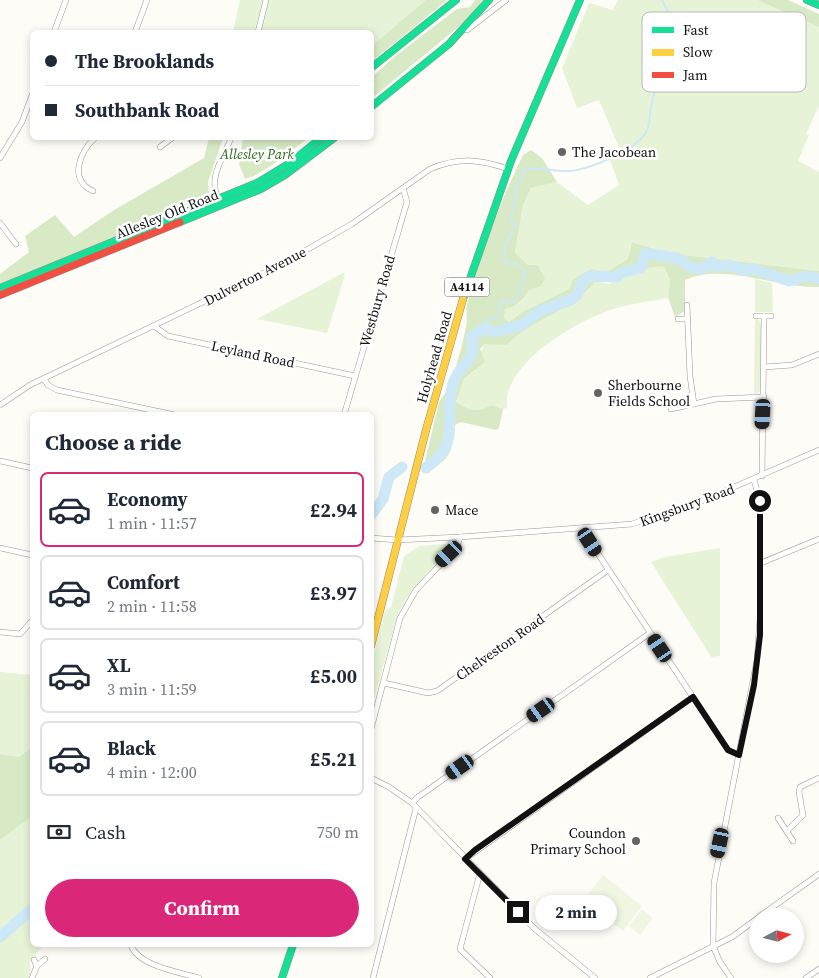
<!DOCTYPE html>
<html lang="en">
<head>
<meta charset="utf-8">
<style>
  :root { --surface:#fff; --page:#f2f2f3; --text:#1f2937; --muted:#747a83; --line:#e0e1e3; --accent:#db2777 }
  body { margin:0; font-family:"Source Serif 4",serif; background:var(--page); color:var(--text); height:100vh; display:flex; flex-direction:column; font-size:19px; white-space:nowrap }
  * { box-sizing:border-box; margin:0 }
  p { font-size:16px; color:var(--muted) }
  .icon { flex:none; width:28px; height:28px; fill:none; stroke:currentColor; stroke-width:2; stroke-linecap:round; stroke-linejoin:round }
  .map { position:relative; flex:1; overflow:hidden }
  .details { position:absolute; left:30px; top:412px; width:344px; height:535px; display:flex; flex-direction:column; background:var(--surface); border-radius:8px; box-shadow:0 2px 8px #0003 }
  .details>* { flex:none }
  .banner { position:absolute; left:30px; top:30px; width:344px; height:110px; border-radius:8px; box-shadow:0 2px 8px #0003; display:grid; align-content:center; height:110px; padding:0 15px; background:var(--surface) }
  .needle { width:32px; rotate:83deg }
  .buttons { position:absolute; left:749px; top:908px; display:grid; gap:10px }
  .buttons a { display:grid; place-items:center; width:55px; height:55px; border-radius:50%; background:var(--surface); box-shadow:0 2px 8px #0003; font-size:25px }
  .end { position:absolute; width:22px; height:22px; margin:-11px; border:6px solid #111; background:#fff; box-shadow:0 0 0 2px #fff }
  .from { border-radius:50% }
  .bubble { position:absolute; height:35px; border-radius:18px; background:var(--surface); box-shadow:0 2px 8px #0003; font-size:16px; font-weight:700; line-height:35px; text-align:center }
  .car { position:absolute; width:15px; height:30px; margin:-15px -8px; border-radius:6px; box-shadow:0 0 4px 1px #0007; background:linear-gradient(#222 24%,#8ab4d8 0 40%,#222 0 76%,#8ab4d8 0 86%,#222 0) }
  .banner b { display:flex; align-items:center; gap:18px; height:48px; font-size:19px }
  .banner b+b { border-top:1px solid var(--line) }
  .banner i { width:12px; height:12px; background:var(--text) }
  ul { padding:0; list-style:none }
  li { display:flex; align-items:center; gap:15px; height:75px; margin:0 10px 8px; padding:0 5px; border:2px solid var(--line); border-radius:8px }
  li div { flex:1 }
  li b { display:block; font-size:19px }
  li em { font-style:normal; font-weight:700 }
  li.active { border-color:var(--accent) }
  li>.icon { width:45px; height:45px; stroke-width:1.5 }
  h2 { padding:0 15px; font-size:22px; line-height:60px }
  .pay { display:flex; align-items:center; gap:12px; height:55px; padding:0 15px; font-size:19px }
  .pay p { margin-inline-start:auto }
  .cta { display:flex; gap:10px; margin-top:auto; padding:10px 15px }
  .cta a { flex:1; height:58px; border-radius:30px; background:var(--accent); color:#fff; font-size:20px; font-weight:700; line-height:58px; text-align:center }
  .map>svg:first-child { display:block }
  .green { fill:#e7f3d7 }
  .forest { fill:#d8eac5 }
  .pitch { fill:#f0f6e1 }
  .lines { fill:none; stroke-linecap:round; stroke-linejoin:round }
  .stream { stroke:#cde8f7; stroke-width:2 }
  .river { stroke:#cde8f7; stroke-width:11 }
  .street-casing { stroke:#979795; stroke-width:6 }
  .fast-casing { stroke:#8e8d8b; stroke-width:8 }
  .slow-casing { stroke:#8e8d8b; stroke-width:8 }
  .jam-casing { stroke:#8e8d8b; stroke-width:8 }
  .street { stroke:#fffffe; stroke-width:5 }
  .fast { stroke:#16e098; stroke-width:7 }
  .slow { stroke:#ffcf43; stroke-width:7 }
  .jam { stroke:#f24e42; stroke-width:7 }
  .route { stroke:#111; stroke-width:6 }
  .poi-dot { fill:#646362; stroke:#fff; stroke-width:2 }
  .labels { text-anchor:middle; stroke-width:5; stroke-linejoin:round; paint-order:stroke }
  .shield { fill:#fff; stroke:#585858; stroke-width:1 }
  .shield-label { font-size:12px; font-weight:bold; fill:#111 }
  .poi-label { font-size:14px; fill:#111; stroke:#fff; text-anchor:start }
  .park-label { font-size:14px; font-style:italic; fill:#2f6b1f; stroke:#fff }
  .street-label { font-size:14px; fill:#111; stroke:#fff }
  .key { fill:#fff; stroke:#b8b8b8; stroke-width:1 }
  .key-label { font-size:14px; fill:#111 }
</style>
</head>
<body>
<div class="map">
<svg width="819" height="978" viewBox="0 0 819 978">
  <rect width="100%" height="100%" fill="#fdfcf7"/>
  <g class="green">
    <path d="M240,0H263L254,32H233Z"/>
    <path d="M269,0H447L371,62V32H261Z"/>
    <path d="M618,0H757L819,27V106L806,134L809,135L798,161L819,172V271L668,253L633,242L630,247L629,259L605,273L573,279L569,289L522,312L509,322L504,318L505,308C517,307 524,300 529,290L540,287L528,265L515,252L523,205L531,188L557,182L588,205L619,185L609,157L621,152L599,100L577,108L562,68L589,3L613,10Z"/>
    <path d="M649,266L664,267L670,280L668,298C647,302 625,304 605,312C571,325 502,365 507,408L503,409L491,405C478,413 469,410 456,402L464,379L475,371L484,343L507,345C530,320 571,312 595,282L609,284Z"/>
    <path d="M343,273L345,275L327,333L257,319Z"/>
    <path d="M755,279L772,283L773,312H755Z"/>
    <path d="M755,318L759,320L761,325V387L760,392L754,394Z"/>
    <path d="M444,544L450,549L412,590L398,613L371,710V666L385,611L391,607L404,556L420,546Z"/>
    <path d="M720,548V656L712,658L651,562L665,557Z"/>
    <path d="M0,672L32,675V747L19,757L0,754Z"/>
    <path d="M32,816V945H43L30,962L31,969L29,978H0V840Z"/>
  </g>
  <g class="forest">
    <path d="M426,0H447L371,62V47Z"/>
    <path d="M475,0H482L474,14L371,99V78L394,57L457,9L470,7Z"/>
    <path d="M757,0H788L819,14V27Z"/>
    <path d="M209,138H223L208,182L209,193L206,196L132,231L0,284V274L29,252L25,236L55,215L74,237L114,210L204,158Z"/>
    <path d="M243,138H308C292,150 264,174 245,179L239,164Z"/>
    <path d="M531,150L542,158L557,182L531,188L523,205L515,252L528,265H538L545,279L540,287L529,290C524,300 516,307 505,309L504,318L509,322L522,312L569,289L573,279L592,269L605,273L628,259L632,242L668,253L819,271V287C777,289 725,262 685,280V311L675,317L668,298L670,280L664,267C636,265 622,285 595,282C571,312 530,320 507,345L484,344L480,349L485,362L464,379L456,402C469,410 478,413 491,405L503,409L499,428L496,430L461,422L455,425C452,450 452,459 429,470L425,461L439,402C452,388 462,346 466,327C468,319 465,309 468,301C482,250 500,202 523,155Z"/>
    <path d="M32,747V816L0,840V754L19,757Z"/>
  </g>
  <g class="pitch">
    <path d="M603,875L642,906L623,931L584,900Z"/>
    <path d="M642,909L653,918L640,935L629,926Z"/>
  </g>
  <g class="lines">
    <path class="stream" d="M485,328L486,321L497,317L501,302L516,301L518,292L526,274L518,264L505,262L504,248L515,226L511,220L516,189L524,170C543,166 555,172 570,171C591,169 633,151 645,134C651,125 649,117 651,108C654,86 662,84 657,59L666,50L662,34L669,25L668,12L662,0"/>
    <g class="river">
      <path d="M426,468C464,441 442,419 453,384C461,358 475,370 472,336L485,328L494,332L522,325L540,311L571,300L577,295L583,281L590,276L617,277L621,273L641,268L645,253L677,258L692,268L702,269L712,262L715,266L729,265L744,270L754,269L789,281L806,276L819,279"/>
      <path d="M371,515L383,499L389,477L402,467"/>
      <path d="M0,937L32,909"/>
    </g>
    <defs>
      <g id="street">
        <path d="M467,30L506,0"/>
        <path d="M54,32L66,0"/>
        <path d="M135,32L147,0"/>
        <path d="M258,32L266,0"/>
        <path d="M160,147L172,138"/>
        <path d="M0,158L22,122L32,95"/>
        <path d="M93,191C68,180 80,151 95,138"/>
        <path d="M218,199C208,175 223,160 231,138"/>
        <path d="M0,223L16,244"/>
        <path d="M687,305L690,376L694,404"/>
        <path d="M756,316H771"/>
        <path d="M678,319H688"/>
        <path d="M154,326L168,336L355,376"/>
        <path d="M764,367L792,365L819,354"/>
        <path d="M44,379L48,385L57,390L175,415"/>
        <path d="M0,405L30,385L280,265L352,224L430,169C458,157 480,159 508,169"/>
        <path d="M671,409L716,399L764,397"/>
        <path d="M344,415L407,202L403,188"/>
        <path d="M0,461L32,468"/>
        <path d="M762,476L764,316"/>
        <path d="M581,528L728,750L739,755"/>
        <path d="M371,538L397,540L460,537L632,524L695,504L819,450"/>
        <path d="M0,548L32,555"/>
        <path d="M761,563L819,539"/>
        <path d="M0,632L20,634L32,621"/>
        <path d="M384,683L428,693L437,691L608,570"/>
        <path d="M371,729L400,618L416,590L457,547L460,537"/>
        <path d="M371,778L389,787L412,803L535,929L595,978"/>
        <path d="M412,803L418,797L650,633"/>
        <path d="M778,818L793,841"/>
        <path d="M787,831L803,815L799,792L800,787L819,778"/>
        <path d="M465,859L693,697"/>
        <path d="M480,873L460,949L490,978"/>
        <path d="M519,912L527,902"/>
        <path d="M760,916L819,874"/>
        <path d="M131,945C138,966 179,972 199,978"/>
        <path d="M34,960L37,966L45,959"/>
        <path d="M32,978L37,966"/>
        <path d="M373,978L416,808"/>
        <path d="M650,978L732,937L758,918"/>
        <path d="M731,978L720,962L713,946L714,883L757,660L760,618V501L754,480"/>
        <path d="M806,978L819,969"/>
      </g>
      <g id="fast">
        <path d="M807,0L819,5"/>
        <path d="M371,68L456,0"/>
        <path d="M371,107L449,44L489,0"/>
        <path d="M180,222L261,189L285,175L334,138"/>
        <path d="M0,288L259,182L290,163L321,138"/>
        <path d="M463,299L511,161L580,0"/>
        <path d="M282,978L293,945"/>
      </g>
      <path id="slow" d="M371,646L426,430L463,299"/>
      <path id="jam" d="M0,295L180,222"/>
    </defs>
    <use href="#street" class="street-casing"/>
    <use href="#fast" class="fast-casing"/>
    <use href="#slow" class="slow-casing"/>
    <use href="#jam" class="jam-casing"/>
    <use href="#street" class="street"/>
    <use href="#fast" class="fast"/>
    <use href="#slow" class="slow"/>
    <use href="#jam" class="jam"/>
  </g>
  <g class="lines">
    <path class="route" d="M518,912L465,859L475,850L693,697L728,750L739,755L754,685L760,635V501"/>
  </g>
  <g class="poi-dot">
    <circle cx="562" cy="152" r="5"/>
    <circle cx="598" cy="393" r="5"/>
    <circle cx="435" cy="510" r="5"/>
    <circle cx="636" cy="841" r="5"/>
  </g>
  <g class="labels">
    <rect class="shield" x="444.5" y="277.5" width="45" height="19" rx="4"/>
    <g class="shield-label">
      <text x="467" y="291">A4114</text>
    </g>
    <g class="poi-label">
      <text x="572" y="157">The Jacobean</text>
      <text x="608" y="390">Sherbourne<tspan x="608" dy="16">Fields School</tspan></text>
      <text x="445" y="515">Mace</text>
      <text x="626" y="838" text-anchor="end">Coundon<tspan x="626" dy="16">Primary School</tspan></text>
    </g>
    <g class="park-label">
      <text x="257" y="159">Allesley Park</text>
    </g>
    <g class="street-label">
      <text transform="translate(167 214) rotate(-22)" y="5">Allesley Old Road</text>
      <text transform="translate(255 276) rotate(-27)" y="5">Dulverton Avenue</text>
      <text transform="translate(377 301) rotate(-74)" y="5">Westbury Road</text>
      <text transform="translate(253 354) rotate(12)" y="5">Leyland Road</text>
      <text transform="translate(434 357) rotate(-74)" y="5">Holyhead Road</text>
      <text transform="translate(687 505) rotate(-20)" y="5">Kingsbury Road</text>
      <text transform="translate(500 647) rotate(-35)" y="5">Chelveston Road</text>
    </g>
  </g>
  <rect x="642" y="12" width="164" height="80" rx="8" class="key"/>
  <rect x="652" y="27" width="22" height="6" fill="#16e098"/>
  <rect x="652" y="49" width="22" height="7" fill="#ffcf43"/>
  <rect x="652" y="72" width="22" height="6" fill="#f24e42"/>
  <g class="key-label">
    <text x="683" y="35">Fast</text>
    <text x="683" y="57">Slow</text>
    <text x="683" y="80">Jam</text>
  </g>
</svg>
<div class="buttons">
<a><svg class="needle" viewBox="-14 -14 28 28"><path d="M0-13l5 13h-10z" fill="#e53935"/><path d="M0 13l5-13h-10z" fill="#747a83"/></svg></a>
</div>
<i class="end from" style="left:760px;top:501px"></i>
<i class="end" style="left:518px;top:912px"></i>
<div class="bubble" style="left:535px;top:895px;width:82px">2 min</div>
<i class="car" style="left:763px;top:414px;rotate:183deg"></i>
<i class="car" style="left:590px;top:542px;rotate:147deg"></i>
<i class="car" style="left:449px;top:554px;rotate:227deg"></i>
<i class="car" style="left:660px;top:648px;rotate:326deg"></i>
<i class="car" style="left:541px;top:710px;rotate:235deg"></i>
<i class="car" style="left:460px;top:767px;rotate:235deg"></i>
<i class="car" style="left:720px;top:843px;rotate:192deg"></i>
<div class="banner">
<b><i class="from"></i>The Brooklands</b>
<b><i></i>Southbank Road</b>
</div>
<section class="details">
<h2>Choose a ride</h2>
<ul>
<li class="active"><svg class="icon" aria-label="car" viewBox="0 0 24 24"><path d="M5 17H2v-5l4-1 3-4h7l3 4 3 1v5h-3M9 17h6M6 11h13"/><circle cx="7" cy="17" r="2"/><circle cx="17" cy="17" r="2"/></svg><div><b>Economy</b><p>1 min · 11:57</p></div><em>£2.94</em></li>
<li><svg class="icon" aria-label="car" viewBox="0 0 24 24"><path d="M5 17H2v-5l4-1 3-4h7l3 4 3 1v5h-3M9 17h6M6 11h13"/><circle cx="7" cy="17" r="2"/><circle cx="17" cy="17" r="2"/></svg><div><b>Comfort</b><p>2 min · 11:58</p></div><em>£3.97</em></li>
<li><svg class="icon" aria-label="car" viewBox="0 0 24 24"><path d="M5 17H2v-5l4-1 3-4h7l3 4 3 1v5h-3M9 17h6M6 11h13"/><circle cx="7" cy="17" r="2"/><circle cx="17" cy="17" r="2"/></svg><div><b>XL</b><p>3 min · 11:59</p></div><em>£5.00</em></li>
<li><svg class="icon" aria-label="car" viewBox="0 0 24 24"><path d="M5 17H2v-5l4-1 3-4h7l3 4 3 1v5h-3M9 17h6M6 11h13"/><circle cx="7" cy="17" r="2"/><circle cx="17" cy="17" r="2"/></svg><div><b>Black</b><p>4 min · 12:00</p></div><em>£5.21</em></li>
</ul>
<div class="pay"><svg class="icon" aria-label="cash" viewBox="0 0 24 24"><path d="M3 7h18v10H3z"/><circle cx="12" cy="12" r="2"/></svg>Cash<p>750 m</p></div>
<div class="cta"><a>Confirm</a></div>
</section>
</div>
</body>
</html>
